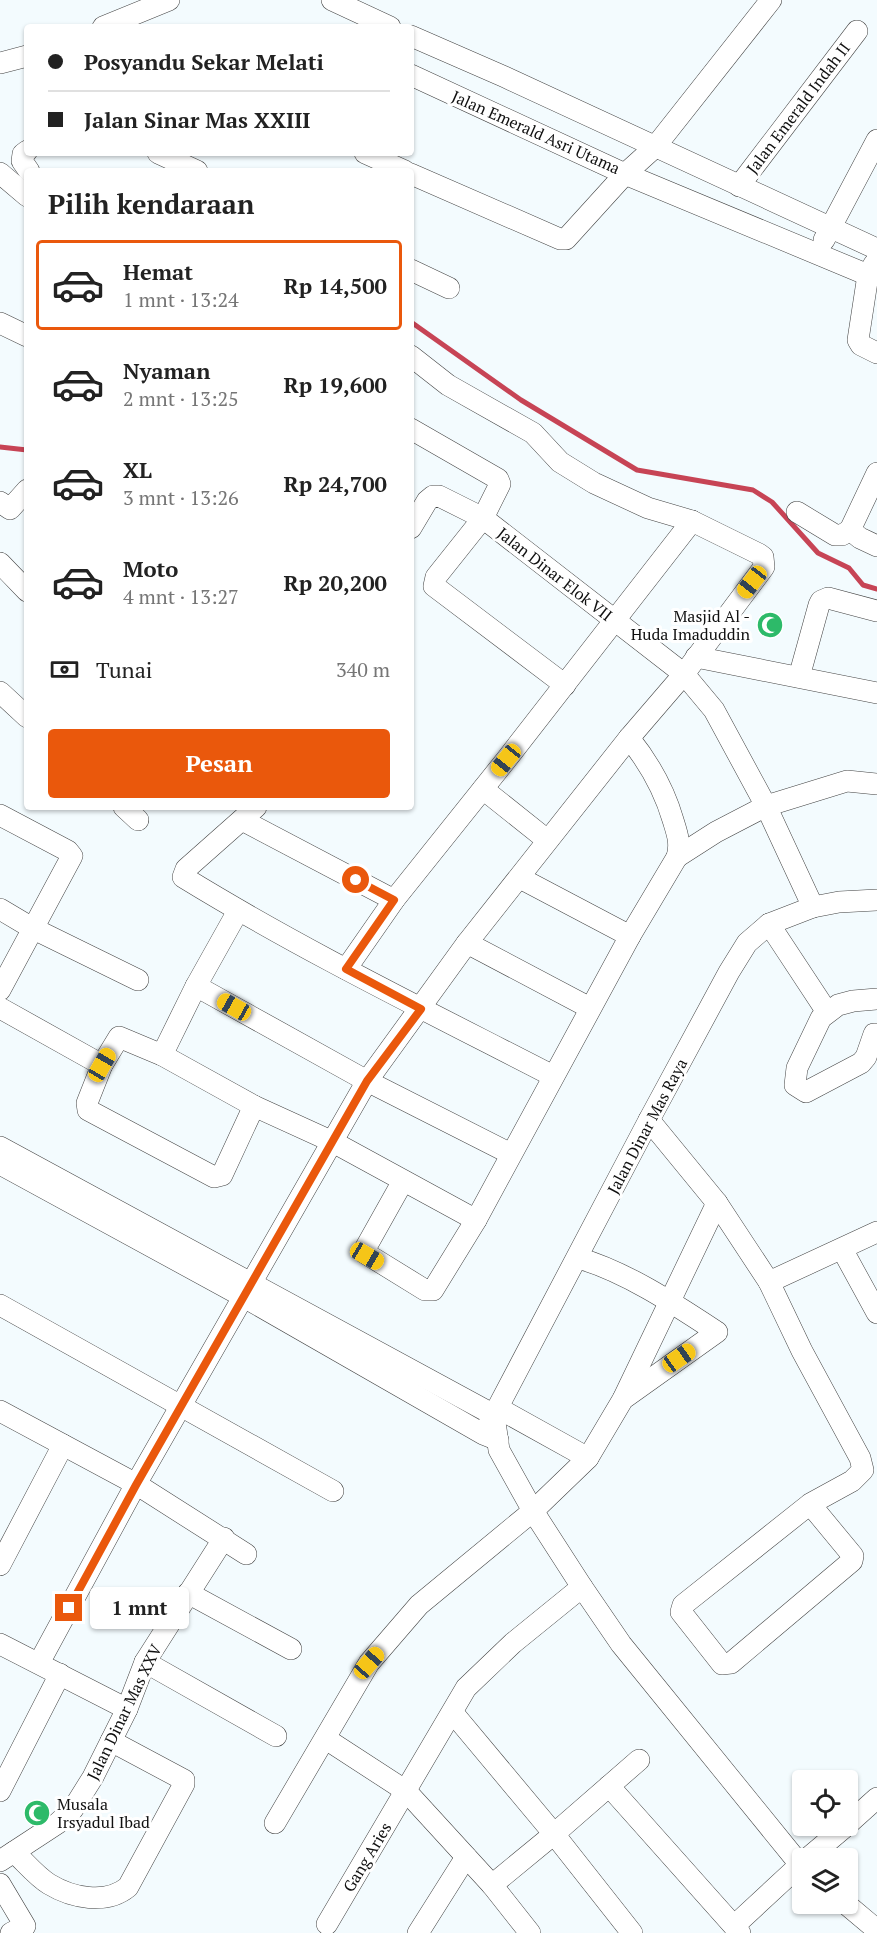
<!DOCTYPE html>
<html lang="id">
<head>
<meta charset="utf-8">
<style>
  :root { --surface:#fff; --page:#f6f6f6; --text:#222; --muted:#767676; --line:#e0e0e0; --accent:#ea580c }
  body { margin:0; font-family:"PT Serif",serif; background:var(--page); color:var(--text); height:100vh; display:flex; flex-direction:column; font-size:22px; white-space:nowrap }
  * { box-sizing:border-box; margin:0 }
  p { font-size:20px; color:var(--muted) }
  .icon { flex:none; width:33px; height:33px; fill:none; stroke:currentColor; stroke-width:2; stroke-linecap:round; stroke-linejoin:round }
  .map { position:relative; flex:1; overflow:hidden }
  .details { position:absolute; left:24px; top:168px; width:390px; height:642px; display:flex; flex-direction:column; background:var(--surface); border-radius:6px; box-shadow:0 2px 4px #0004 }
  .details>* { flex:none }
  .hud { position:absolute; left:24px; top:24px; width:390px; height:132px; border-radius:6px; box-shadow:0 2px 4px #0004; display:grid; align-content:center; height:132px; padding:0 24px; background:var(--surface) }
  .tools { position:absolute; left:792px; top:1770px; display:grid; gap:12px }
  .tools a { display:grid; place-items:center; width:66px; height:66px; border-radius:6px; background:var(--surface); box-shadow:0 2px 4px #0004; font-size:30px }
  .end { position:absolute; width:27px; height:27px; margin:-14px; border:8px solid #ea580c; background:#fff; box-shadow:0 0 0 3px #fff }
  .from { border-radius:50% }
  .bubble { position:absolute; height:42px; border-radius:6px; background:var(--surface); box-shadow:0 2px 4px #0004; font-size:20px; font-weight:600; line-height:42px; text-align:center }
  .car { position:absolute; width:18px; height:36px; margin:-18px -9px; border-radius:8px; box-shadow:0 0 4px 2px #0007; background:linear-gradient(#f5c518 24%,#345 0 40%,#f5c518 0 76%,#345 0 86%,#f5c518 0) }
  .hud b { display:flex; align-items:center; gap:21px; height:57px; font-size:22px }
  .hud b+b { border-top:2px solid var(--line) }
  .hud i { width:15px; height:15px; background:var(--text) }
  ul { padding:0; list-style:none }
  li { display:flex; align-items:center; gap:18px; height:90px; margin:0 12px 9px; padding:0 12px; border:3px solid transparent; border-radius:6px }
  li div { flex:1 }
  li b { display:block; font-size:22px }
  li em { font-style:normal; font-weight:600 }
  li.on { border-color:var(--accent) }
  li>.icon { width:54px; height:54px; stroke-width:1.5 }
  h2 { padding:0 24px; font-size:27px; line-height:72px }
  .pay { display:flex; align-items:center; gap:15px; height:66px; padding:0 24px; font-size:22px }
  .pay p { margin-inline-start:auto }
  .button { display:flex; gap:12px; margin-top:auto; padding:12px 24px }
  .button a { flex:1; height:69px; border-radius:6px; background:var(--accent); color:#fff; font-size:24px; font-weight:600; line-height:69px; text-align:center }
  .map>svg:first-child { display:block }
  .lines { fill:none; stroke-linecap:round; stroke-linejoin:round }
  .stream { stroke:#c74455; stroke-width:5 }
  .minor-casing { stroke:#434343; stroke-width:22 }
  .minor { stroke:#fff; stroke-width:21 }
  .route { stroke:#ea580c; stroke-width:8 }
  .labels { text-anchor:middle; stroke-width:6; stroke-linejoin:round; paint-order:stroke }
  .street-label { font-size:16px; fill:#101010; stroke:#fff }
  .poi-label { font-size:16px; fill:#101010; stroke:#fff; text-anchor:end }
</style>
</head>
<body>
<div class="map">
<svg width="877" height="1933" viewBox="0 0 877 1933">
  <rect width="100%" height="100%" fill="#f3fbfe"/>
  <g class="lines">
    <g class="stream">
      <path d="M411,322L521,400L637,470L753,490L772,502L818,553L849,568L863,585L877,589"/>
      <path d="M0,447L27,450"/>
    </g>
    <defs>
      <g id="minor">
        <path d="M332,0L390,27"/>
        <path d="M103,27L169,0"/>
        <path d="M411,36L505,77L877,249"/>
        <path d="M0,63L27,56"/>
        <path d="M411,75L625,174L868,275"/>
        <path d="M27,151L23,154L22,161L29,171"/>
        <path d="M158,153L197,171"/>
        <path d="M365,153L405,171"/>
        <path d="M0,173L27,196"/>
        <path d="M411,174L560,239H566L625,174L655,147L771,0"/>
        <path d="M739,186L857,31"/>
        <path d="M824,240L877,140"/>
        <path d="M874,264L868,275L858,340L861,345L877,353"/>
        <path d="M411,270L449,288"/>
        <path d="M0,323L27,336"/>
        <path d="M411,429L498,479L500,484L483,518L436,577L434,586L565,685"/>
        <path d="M0,502L10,509L27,490"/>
        <path d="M797,512L835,535H842L850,530L877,473"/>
        <path d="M411,528L427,501L433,496H439L483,518L684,674L714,710L766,806L813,907"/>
        <path d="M850,530L860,538L877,546"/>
        <path d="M0,563L27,591"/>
        <path d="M696,657L877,693"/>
        <path d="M799,677L819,605L821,601L828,598L877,611"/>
        <path d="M0,692L27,717"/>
        <path d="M483,789L547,840"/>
        <path d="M124,807L138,820"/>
        <path d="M256,807L186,869L183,877C302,950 429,1012 553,1076"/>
        <path d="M0,815L68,851L72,856L0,990"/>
        <path d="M242,820L394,900"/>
        <path d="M677,857L716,832L766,806L847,781L877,784"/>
        <path d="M520,878L630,936"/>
        <path d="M0,909L32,928L138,980"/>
        <path d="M769,924L827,1012"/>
        <path d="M467,943L590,1008"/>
        <path d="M346,969L394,900L506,760L692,521"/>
        <path d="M196,986L367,1081L511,1154"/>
        <path d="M877,999L853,1001L838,1005L821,1018L797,1068L795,1085L806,1092L861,1063L866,1057L874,1034H877"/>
        <path d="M0,1008L102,1065"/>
        <path d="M119,1037L162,1055L254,1106L222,1175L214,1177L88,1110L87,1103L102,1065Z"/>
        <path d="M162,1055L196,986L238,911"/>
        <path d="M254,1106L333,1142L476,1220"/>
        <path d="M649,1120L717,1203L769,1282L802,1351L860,1458L863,1470L852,1481L810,1504L683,1605L681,1612L722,1664L731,1663L852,1561L853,1556L810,1504"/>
        <path d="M0,1147L494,1415L499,1450L533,1511L582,1587L621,1644L802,1867"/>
        <path d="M0,1164L244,1297L483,1434L498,1440"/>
        <path d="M403,1181L366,1247L365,1253L425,1290H433L476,1220L630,936L677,857C681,843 677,833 673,820C664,789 650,764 629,738"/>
        <path d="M842,1249L877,1313"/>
        <path d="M769,1282L877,1232"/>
        <path d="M0,1305L333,1491"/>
        <path d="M624,1397L717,1203"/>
        <path d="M498,1408L588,1458"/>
        <path d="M0,1411L136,1484L246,1554"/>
        <path d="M488,1426L649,1120L729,972L747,943L769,924L813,907L839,902L877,900"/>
        <path d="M0,1565L63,1445"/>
        <path d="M188,1593L291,1649"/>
        <path d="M0,1644L127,1709"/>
        <path d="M145,1662L276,1736"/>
        <path d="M39,1663L136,1484L367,1081L467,943L629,738L684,674L764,567L763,557L759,554L692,521L648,508L594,483L560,462L533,433L448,385L411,356"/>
        <path d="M453,1713L554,1834L632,1933"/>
        <path d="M326,1739L406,1791L492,1885L530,1933"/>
        <path d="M609,1786L740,1933"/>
        <path d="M0,1791L60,1674"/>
        <path d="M275,1823L369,1663L419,1605L533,1511L588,1458L623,1399L717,1332C676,1305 625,1271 578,1258"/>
        <path d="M848,1824L877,1798"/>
        <path d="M14,1852C25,1862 36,1876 49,1884C72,1898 106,1905 128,1887L184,1784V1780L111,1741"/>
        <path d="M808,1858L846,1826"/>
        <path d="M0,1861L58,1823L73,1809L93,1777L127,1709L145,1662L224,1538"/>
        <path d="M0,1884L25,1926L11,1933"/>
        <path d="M492,1885L554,1834L639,1760"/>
        <path d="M846,1904L877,1930"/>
        <path d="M327,1924L466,1688L513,1643L582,1587"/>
        <path d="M734,1926L802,1863"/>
        <path d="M418,1933L466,1857"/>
      </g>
    </defs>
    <use href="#minor" class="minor-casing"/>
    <use href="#minor" class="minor"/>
  </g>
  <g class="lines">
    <path class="route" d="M69,1608L136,1485L367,1081L421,1009L346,969L394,900L356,880"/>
  </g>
  <defs>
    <symbol id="mosque-disc" viewBox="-11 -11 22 22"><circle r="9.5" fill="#2dba69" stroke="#fff"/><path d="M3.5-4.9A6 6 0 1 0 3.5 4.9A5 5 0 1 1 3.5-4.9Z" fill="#fff"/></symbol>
  </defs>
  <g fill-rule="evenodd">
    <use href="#mosque-disc" x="755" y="610" width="30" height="30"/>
    <use href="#mosque-disc" x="22" y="1798" width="30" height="30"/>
  </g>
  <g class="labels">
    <g class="street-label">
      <text transform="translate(798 108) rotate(-53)" y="6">Jalan Emerald Indah II</text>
      <text transform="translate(536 132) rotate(24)" y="6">Jalan Emerald Asri Utama</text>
      <text transform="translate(555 574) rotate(38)" y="6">Jalan Dinar Elok VII</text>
      <text transform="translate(647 1126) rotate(-62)" y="6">Jalan Dinar Mas Raya</text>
      <text transform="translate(124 1712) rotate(-64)" y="6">Jalan Dinar Mas XXV</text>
      <text transform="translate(367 1857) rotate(-59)" y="6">Gang Aries</text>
    </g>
    <g class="poi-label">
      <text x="750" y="622">Masjid Al -<tspan x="750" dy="18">Huda Imaduddin</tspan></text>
      <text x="57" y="1810" text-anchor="start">Musala<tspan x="57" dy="18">Irsyadul Ibad</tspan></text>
    </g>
  </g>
</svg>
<div class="tools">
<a><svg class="icon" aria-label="locate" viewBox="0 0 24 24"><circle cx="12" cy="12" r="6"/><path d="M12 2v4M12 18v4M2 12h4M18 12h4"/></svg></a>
<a><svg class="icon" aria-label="layers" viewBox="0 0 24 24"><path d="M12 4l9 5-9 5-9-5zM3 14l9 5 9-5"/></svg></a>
</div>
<i class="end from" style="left:356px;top:880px"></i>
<i class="end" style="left:69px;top:1608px"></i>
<div class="bubble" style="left:90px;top:1587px;width:99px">1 mnt</div>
<i class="car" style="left:752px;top:582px;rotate:218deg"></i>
<i class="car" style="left:506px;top:760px;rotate:219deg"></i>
<i class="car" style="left:234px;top:1007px;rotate:299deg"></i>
<i class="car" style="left:102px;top:1065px;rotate:30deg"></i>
<i class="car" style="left:367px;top:1256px;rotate:120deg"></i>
<i class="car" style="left:679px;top:1358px;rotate:55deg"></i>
<i class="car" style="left:369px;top:1663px;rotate:41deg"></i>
<div class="hud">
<b><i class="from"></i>Posyandu Sekar Melati</b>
<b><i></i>Jalan Sinar Mas XXIII</b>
</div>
<section class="details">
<h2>Pilih kendaraan</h2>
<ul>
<li class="on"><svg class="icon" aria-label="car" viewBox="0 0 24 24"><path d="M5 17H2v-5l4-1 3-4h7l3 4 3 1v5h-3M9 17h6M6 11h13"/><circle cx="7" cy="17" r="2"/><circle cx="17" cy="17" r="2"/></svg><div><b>Hemat</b><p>1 mnt · 13:24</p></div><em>Rp 14,500</em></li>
<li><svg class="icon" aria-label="car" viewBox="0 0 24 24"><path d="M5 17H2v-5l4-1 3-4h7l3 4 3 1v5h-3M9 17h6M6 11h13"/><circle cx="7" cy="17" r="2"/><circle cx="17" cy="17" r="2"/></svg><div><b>Nyaman</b><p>2 mnt · 13:25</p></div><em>Rp 19,600</em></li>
<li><svg class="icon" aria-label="car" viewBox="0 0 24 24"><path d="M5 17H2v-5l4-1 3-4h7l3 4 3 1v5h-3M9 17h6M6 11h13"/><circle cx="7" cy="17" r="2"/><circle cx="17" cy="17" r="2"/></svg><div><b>XL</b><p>3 mnt · 13:26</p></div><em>Rp 24,700</em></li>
<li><svg class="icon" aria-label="car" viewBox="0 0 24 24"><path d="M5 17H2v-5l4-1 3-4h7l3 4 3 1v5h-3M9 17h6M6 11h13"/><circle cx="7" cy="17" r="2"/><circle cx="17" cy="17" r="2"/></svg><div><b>Moto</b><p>4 mnt · 13:27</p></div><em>Rp 20,200</em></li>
</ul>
<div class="pay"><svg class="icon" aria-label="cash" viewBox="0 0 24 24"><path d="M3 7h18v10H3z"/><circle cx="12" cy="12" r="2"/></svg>Tunai<p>340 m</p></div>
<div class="button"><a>Pesan</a></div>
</section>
</div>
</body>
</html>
